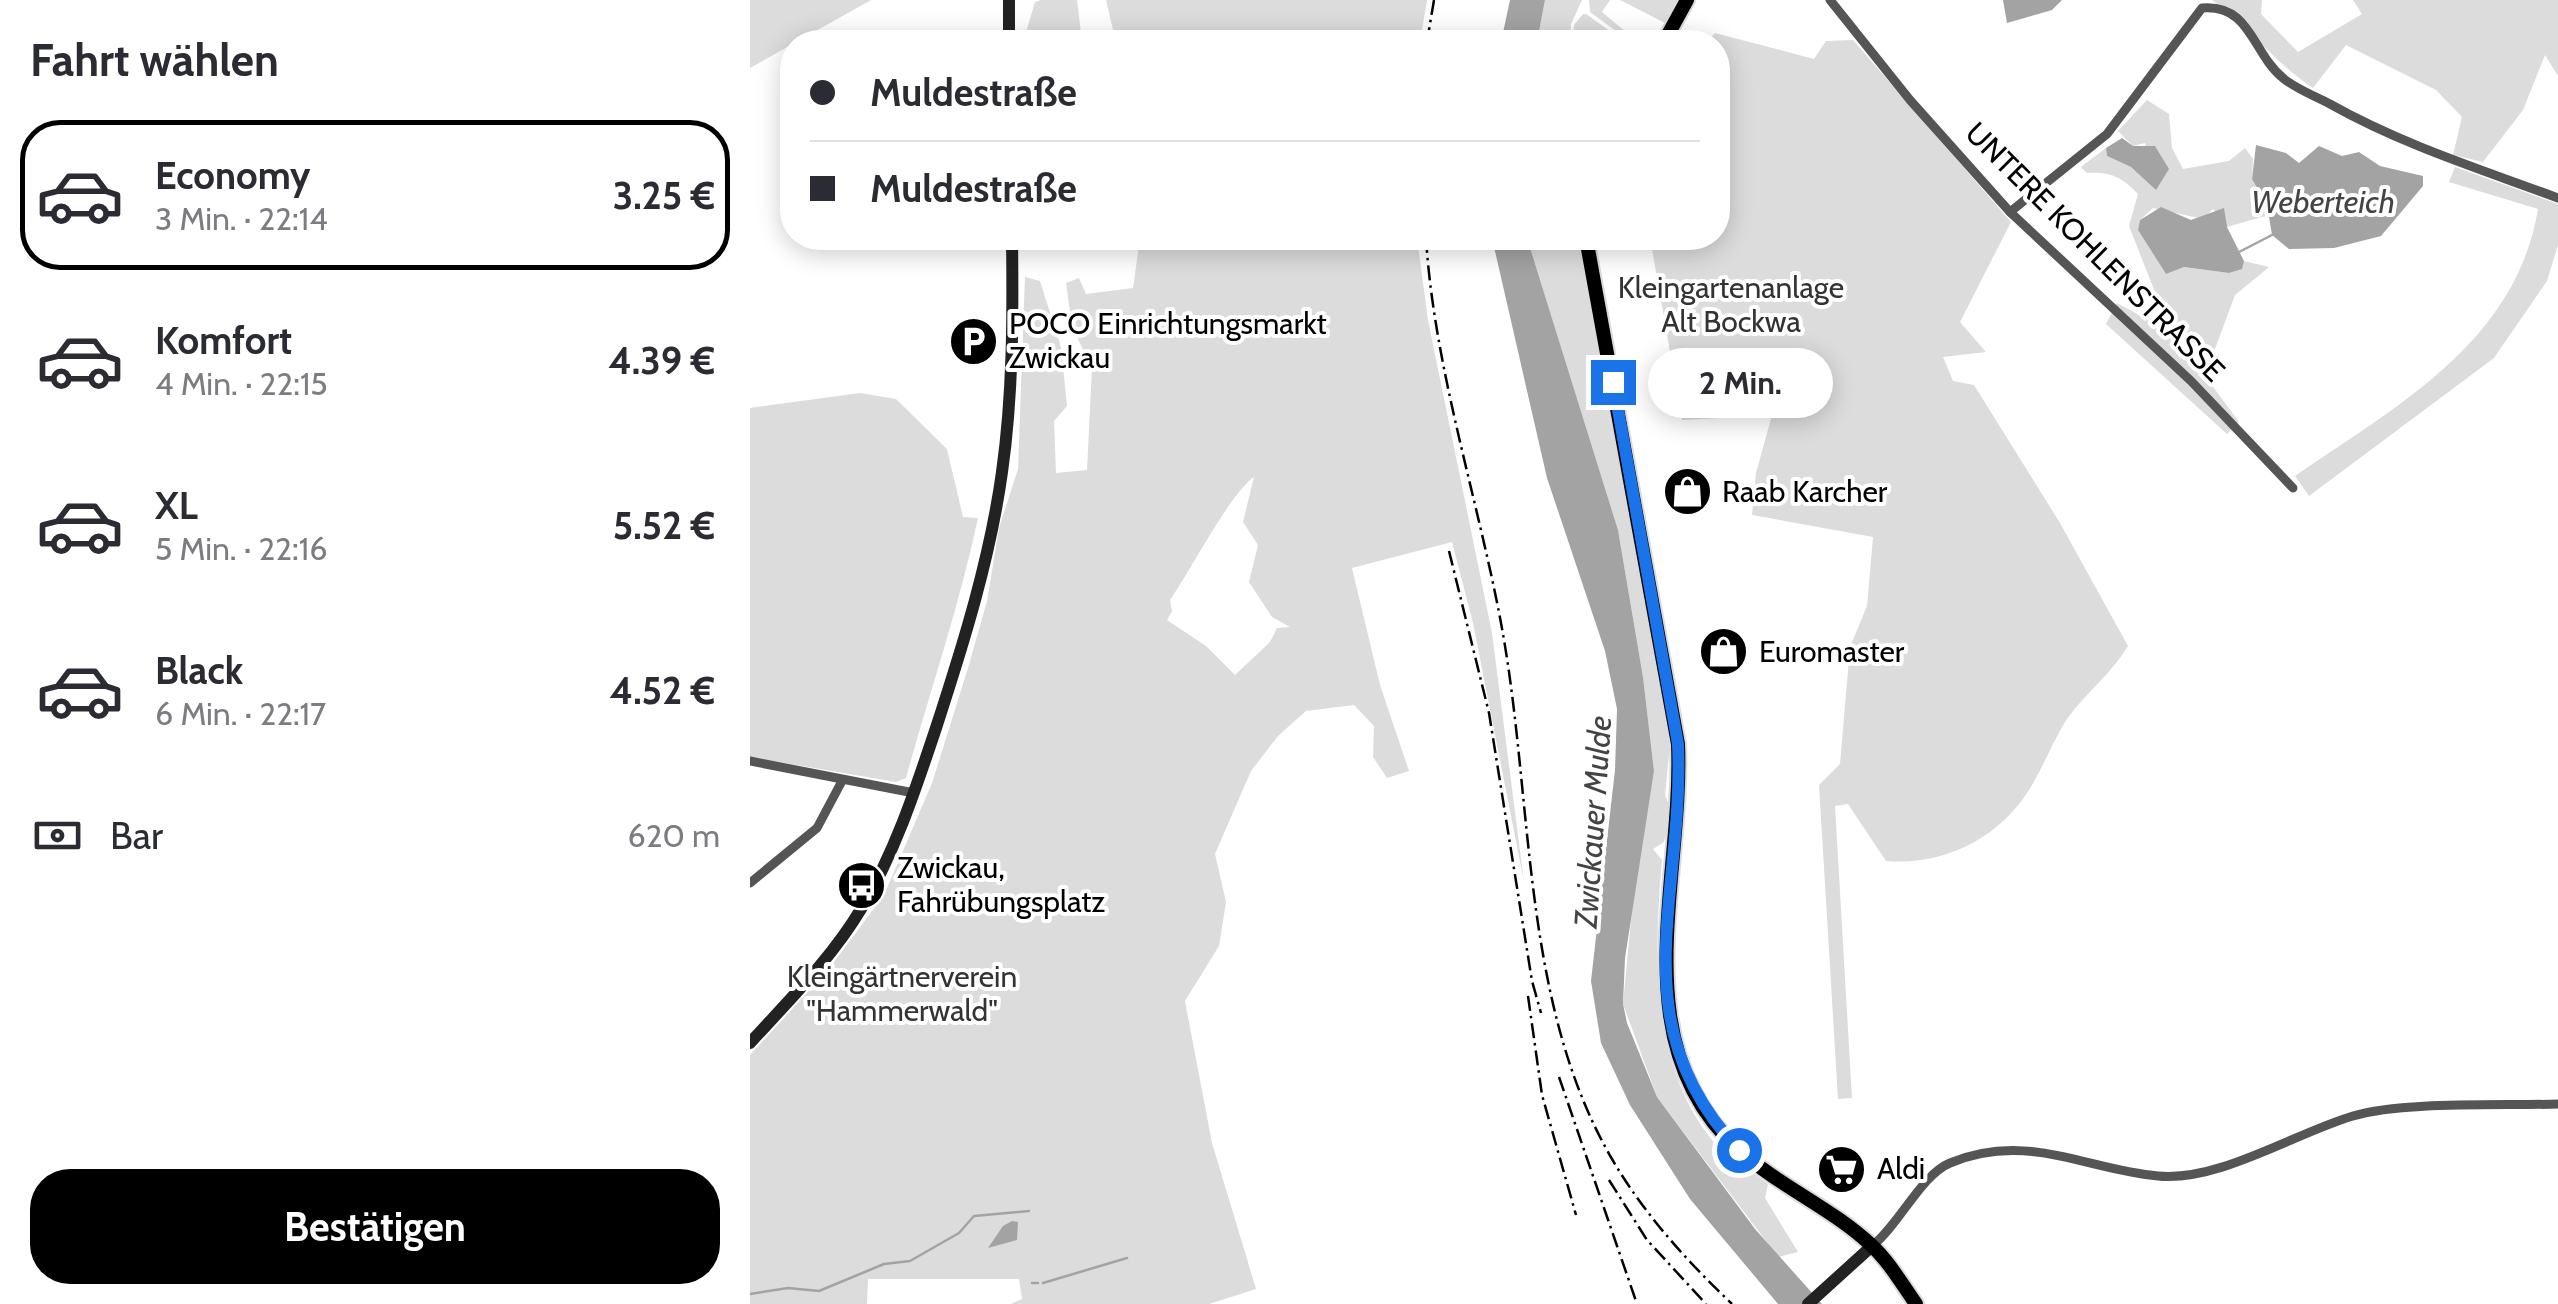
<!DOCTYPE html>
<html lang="de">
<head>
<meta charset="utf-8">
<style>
  :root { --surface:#fff; --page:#f2f2f3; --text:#2b2b33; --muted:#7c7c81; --line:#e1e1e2; --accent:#000 }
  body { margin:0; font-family:Cabin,sans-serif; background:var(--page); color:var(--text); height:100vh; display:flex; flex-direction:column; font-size:38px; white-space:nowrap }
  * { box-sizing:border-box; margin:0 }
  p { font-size:32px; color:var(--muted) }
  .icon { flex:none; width:55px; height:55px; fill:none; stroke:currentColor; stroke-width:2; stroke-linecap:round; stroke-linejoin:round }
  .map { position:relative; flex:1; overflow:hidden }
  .drawer { display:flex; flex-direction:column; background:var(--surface); width:750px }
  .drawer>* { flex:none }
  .hud { position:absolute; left:30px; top:30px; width:950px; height:220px; border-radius:40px; box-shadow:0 5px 25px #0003; display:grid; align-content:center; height:220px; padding:0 30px; background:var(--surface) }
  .end { position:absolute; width:45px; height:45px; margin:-22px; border:12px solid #1a73e8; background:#fff; box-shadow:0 0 0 5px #fff }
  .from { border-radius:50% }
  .bubble { position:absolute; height:70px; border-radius:35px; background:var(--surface); box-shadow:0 5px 25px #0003; font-size:32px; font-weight:700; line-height:70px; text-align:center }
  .hud b { display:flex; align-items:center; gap:35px; height:95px; font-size:38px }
  .hud b+b { border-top:2px solid var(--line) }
  .hud i { width:25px; height:25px; background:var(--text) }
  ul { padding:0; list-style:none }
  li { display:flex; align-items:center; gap:30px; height:150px; margin:0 20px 15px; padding:0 10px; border:5px solid transparent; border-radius:40px }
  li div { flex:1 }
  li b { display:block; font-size:38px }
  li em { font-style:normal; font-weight:700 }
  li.on { border-color:var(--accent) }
  li>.icon { width:90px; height:90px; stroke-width:1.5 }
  h2 { padding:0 30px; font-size:45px; line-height:120px }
  .pay { display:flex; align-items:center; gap:25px; height:110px; padding:0 30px; font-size:38px }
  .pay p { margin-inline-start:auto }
  .button { display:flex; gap:20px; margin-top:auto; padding:20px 30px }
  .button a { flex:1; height:115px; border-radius:40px; background:var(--accent); color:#fff; font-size:40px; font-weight:700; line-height:115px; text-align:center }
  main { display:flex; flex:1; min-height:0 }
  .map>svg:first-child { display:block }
  .green { fill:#dcdcdc; fill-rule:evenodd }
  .water { fill:#a3a3a3 }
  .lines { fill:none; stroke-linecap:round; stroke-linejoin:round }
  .stream { stroke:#a3a3a3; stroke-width:2.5 }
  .primary-casing { stroke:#dbdbdb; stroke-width:18 }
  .minor { stroke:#555; stroke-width:9 }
  .secondary { stroke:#222; stroke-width:12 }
  .primary { stroke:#000; stroke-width:14 }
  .rail { stroke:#000; stroke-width:2.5; stroke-dasharray:15 5 2.5 5; stroke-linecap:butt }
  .route { stroke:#1a73e8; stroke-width:12 }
  .labels { text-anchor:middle; stroke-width:8; stroke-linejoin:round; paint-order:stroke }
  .street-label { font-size:30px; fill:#000; stroke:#fff }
  .park-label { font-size:30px; fill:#333; stroke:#fff }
  .poi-label { font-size:30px; fill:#000; stroke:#fff; text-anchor:start }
  .water-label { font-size:32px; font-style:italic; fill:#444; stroke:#fff }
</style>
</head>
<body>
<main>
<section class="drawer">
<h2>Fahrt wählen</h2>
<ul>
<li class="on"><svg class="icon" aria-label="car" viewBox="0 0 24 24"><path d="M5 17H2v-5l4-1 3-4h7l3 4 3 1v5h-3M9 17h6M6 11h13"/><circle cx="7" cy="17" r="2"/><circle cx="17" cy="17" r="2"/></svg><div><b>Economy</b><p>3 Min. · 22:14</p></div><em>3.25 €</em></li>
<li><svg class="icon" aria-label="car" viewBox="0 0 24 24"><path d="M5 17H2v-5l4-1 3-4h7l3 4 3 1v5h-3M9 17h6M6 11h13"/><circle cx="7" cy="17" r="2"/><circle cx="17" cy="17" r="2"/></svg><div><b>Komfort</b><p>4 Min. · 22:15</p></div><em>4.39 €</em></li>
<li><svg class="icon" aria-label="car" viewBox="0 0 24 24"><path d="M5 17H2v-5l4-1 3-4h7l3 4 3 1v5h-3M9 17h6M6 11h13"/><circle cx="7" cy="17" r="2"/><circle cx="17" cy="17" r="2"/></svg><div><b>XL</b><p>5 Min. · 22:16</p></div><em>5.52 €</em></li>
<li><svg class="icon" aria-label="car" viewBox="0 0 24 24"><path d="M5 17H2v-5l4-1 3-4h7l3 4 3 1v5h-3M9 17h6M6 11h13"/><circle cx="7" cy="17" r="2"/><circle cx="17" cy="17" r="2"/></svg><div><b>Black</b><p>6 Min. · 22:17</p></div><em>4.52 €</em></li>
</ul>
<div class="pay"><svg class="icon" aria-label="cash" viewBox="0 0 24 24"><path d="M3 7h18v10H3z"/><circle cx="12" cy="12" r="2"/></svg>Bar<p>620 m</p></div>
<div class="button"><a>Bestätigen</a></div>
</section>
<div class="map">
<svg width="1808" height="1304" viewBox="0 0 1808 1304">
  <rect width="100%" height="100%" fill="#fff"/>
  <g class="green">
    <path d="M0,0H121L0,68Z"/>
    <path d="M291,0H327L332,41L349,34H364L356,0H677L670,42H273L285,2Z"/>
    <path d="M795,0H832L821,24L820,42H787Z"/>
    <path d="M839,0H860L852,12L888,42H881L840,12Z"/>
    <path d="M870,0H927L915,23Z"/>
    <path d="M1462,0H1512L1511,14L1548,52L1612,14L1603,0H1808V76L1795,55L1773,110L1733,162L1703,155L1712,117L1686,90L1596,45L1563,88C1525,63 1499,27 1462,0Z"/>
    <path d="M833,14H836L875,42H823L824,25Z"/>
    <path d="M965,33L1064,59L1076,41L1103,40L1261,222L1210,322L1236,352L1193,357L1203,381L1224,385L1310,523L1378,646C1362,673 1338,691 1319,716C1303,740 1294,766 1279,790C1248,839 1193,866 1136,861L1098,804L1085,806L1102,1098L1088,1099L1069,785L1090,764L1100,647L1117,606L1123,537L1002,515L1006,473L1022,415L932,420L900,238H968V42H937L939,37L957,41Z"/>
    <path d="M1397,100L1419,114L1422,148L1433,169L1479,161L1495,148L1503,159L1502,179L1517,205L1515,216L1477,227L1463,209L1453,219L1403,208L1390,220L1388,230L1416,274L1434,267L1479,273L1491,269L1494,261L1519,267L1485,295L1455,376L1489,422L1477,434L1356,324L1367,303L1409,326L1414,315L1379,226L1388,194C1373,177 1359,171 1337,173L1331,167L1356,148L1357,156L1381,167L1406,189L1395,143L1383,146L1368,131Z"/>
    <path d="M1705,167L1808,204V245L1797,281L1744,358L1559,496L1545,476C1647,406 1766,342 1788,209L1699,182Z"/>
    <path d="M390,238H667L678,320L742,633L774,882L723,623L702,542L602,568L630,685L659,771L637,778L623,757L624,726L604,705L556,711L528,736L501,771L465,854L476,902L469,946L435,1001L462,1143L506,1289L459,1304H261L272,1299L269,1279H118L117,1304H0V1055L78,970L134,895L182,783L218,668L237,601L249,528L268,469L275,277L290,281L311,347L317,406L304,421L306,473L337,470L342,368L322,327L316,283L329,278L336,294L383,288ZM504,477L493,522L508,545L499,582L522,617L540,627L527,628L520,642L485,675L456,646L417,620L422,611L420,600C441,570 481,492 504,477Z"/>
    <path d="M777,238H831L915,704L920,744L915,796C924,808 918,828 914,842L903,849L912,860C904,952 900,1057 958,1135C972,1154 999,1170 1018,1184L1015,1198L1048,1252L1028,1257L907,1097L873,1004L884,888L904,771L893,677L868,530Z"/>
    <path d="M110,393L146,399L197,449L213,517L228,518C209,607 180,691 156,778L146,782L0,757V408Z"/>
  </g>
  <g class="water">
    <path d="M760,0H795L787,42H751Z"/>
    <path d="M1312,0L1302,10L1257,23L1253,0Z"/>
    <path d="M1372,138L1383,146H1405L1419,169L1406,190L1381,167L1357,156L1356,148Z"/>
    <path d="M1506,145L1536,153L1549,163L1569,146L1592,156L1609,152L1630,166L1673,176V186L1631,236L1584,248L1539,249L1522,235L1517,205L1502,179Z"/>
    <path d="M1411,207L1441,220L1474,208L1477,227L1494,261L1492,269L1479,273L1434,267L1416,274L1388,230L1390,220Z"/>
    <path d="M742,238H777L868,530L893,677L904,771L875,958L873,1004L877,1023L907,1097L1005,1229L1072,1304H1028L940,1199L880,1105L851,1043L841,981L865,770L867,709L855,651L797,478Z"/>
    <path d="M262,1221L268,1222L267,1240L238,1248L253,1226Z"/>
  </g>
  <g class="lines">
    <g class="stream">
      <path d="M1489,252L1522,235"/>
      <path d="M282,1283H288"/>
      <path d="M293,1283L377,1258"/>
      <path d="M0,1294L38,1288L69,1291L134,1264L160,1261L209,1233L224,1216L279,1211"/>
    </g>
    <defs>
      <g id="primary">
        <path d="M914,42L937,0"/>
        <path d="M836,238L928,744C934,880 871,1044 989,1150C1029,1186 1081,1208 1120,1244C1138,1260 1152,1284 1166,1304"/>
      </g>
    </defs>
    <use href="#primary" class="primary-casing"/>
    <g class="minor">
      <path d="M1080,0L1160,100L1260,212L1441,381L1543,488"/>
      <path d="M1260,212L1357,134L1452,8C1501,4 1502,53 1533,78C1546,89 1565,96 1580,104C1653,145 1730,169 1808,198"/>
      <path d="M0,761L164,793"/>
      <path d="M0,883L67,828L92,781"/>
      <path d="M1122,1246C1149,1225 1171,1175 1200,1163C1277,1131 1337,1170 1408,1176C1469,1182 1545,1133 1603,1116C1653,1101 1753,1106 1808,1104"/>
    </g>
    <g class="secondary">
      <path d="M259,42V0"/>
      <path d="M0,1043C39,1000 81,959 111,909C145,852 165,791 186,728C213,645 240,559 252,472C263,395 263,315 262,238"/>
      <path d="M1058,1304L1122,1246"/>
    </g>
    <use href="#primary" class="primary"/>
    <g class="rail">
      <path d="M677,42L684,0"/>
      <path d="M676,238C684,367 727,495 751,623C784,799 770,1001 862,1159C894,1214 936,1260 982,1304"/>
      <path d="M699,551L739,713L782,981L791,1013"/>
      <path d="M778,996L792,1095L826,1215"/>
      <path d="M809,1077L887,1304"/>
      <path d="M859,1180L897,1240L956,1304"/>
    </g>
  </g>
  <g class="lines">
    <path class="route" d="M863,382L928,744C935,896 868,1022 989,1150"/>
  </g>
  <defs>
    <symbol id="parking-disc" viewBox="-11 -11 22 22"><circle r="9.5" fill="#000" stroke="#fff"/><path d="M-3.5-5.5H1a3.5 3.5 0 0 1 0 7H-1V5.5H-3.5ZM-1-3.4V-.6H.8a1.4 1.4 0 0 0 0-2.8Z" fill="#fff"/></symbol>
    <symbol id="shop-disc" viewBox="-11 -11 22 22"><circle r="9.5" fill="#000" stroke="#fff"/><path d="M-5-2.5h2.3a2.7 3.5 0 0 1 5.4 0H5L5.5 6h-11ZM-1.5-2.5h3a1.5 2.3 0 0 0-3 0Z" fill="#fff"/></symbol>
    <symbol id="bus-disc" viewBox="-11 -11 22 22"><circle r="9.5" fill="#000" stroke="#fff"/><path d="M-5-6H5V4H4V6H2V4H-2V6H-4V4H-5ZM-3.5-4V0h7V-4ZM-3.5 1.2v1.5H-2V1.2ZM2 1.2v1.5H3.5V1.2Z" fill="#fff"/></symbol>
    <symbol id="supermarket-disc" viewBox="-11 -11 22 22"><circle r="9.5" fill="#000" stroke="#fff"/><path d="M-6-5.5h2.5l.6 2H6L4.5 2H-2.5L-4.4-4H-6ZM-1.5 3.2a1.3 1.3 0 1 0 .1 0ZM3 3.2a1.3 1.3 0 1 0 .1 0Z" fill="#fff"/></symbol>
  </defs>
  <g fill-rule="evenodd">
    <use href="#parking-disc" x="196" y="314" width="55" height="55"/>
    <use href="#shop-disc" x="910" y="464" width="55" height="55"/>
    <use href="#shop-disc" x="946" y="624" width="55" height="55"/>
    <use href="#bus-disc" x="84" y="858" width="55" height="55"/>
    <use href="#supermarket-disc" x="1064" y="1142" width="55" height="55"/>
  </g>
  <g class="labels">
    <g class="street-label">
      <text transform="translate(1345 252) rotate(45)" y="10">UNTERE KOHLENSTRASSE</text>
    </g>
    <g class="park-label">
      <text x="981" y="298">Kleingartenanlage<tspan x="981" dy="34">Alt Bockwa</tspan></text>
      <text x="152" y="987">Kleingärtnerverein<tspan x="152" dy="34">"Hammerwald"</tspan></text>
    </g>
    <g class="poi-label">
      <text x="259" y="334">POCO Einrichtungsmarkt<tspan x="259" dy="34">Zwickau</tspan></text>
      <text x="972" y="502">Raab Karcher</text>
      <text x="1009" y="662">Euromaster</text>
      <text x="147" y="878">Zwickau,<tspan x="147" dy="34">Fahrübungsplatz</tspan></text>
      <text x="1127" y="1179">Aldi</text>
    </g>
    <g class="water-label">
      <text x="1573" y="213">Weberteich</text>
      <text transform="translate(843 822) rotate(-86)" y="11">Zwickauer Mulde</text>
    </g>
  </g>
</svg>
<i class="end from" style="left:989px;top:1150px"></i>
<i class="end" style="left:863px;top:382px"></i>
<div class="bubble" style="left:898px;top:348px;width:185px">2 Min.</div>
<div class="hud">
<b><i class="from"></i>Muldestraße</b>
<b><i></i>Muldestraße</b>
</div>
</div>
</main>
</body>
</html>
